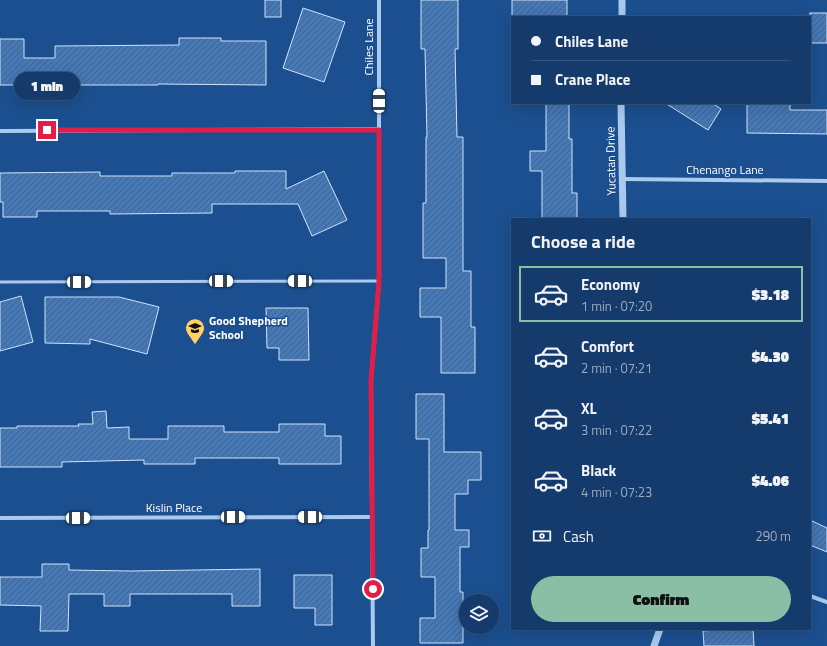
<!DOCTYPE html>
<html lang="en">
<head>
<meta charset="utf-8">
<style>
  :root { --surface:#143b6b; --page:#214673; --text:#f1f3f6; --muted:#9dadc1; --line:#33557e; --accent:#8abfa5 }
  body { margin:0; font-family:"Titillium Web",sans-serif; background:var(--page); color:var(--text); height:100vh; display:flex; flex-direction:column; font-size:15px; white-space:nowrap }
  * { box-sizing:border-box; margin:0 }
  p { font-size:13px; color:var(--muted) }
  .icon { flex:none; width:22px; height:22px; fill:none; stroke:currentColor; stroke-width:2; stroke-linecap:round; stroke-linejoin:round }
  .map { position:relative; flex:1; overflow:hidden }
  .sheet { position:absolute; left:511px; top:218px; width:300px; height:412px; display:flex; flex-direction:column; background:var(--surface); border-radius:0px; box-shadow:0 4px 16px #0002,0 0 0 1px var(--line) }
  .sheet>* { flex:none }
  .hud { position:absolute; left:511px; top:16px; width:300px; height:88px; border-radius:0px; box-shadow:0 4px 16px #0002,0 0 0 1px var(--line); display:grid; align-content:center; height:88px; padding:0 20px; background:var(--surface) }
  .tools { position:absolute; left:459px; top:594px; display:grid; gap:8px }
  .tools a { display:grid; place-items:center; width:40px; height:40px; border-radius:50%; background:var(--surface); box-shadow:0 4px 16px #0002,0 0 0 1px var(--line); font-size:20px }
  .end { position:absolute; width:18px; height:18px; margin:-9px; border:5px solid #e11d48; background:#fff; box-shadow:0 0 0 2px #fff }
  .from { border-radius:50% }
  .bubble { position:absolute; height:28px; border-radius:14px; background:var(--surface); box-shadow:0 4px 16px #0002,0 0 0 1px var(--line); font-size:13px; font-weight:800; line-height:28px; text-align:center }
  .car { position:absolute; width:12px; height:24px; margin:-12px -6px; border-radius:5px; box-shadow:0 0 3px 1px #0007; background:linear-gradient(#fff 24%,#345 0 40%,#fff 0 76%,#345 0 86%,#fff 0) }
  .hud b { display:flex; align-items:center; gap:14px; height:38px; font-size:15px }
  .hud b+b { border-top:1px solid var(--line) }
  .hud i { width:10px; height:10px; background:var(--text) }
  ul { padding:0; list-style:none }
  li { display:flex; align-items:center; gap:12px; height:56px; margin:0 8px 6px; padding:0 12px; border:2px solid transparent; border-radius:0px }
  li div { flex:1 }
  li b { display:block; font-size:15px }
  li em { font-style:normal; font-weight:800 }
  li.current { border-color:var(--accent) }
  li>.icon { width:36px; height:36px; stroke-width:1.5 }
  h2 { padding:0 20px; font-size:18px; line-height:48px }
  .pay { display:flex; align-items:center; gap:10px; height:44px; padding:0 20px; font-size:15px }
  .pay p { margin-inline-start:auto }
  .primary-button { display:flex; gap:8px; margin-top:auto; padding:8px 20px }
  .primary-button a { flex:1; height:46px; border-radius:24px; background:var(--accent); color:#111; font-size:16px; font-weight:800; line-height:46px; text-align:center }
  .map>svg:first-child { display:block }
  .building { fill:url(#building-hatch); stroke:#cfe3fa }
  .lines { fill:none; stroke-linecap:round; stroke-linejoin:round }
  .service { stroke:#a9c9ee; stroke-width:3 }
  .minor { stroke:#a9c9ee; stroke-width:4 }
  .tertiary { stroke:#a9c9ee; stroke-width:7 }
  .route { stroke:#e11d48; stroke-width:5 }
  .labels { text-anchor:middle; stroke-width:3; stroke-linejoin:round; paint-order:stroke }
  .street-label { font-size:12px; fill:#fff; stroke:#1b4f8f }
  .poi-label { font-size:12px; font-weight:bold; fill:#fff; stroke:#1b4f8f; text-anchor:start }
</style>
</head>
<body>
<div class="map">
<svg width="827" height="646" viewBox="0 0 827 646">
  <defs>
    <pattern id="building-hatch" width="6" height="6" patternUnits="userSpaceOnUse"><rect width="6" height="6" fill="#4478b7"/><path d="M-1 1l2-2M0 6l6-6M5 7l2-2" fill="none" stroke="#486282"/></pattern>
  </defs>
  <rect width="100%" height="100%" fill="#1b4f8f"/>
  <g class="building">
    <rect x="265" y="0" width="16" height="17"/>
    <path d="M421,0H458V49H455L457,137H463V271H471V327H475V373H441V317H420V288H446V258H423V203H426V137H427L425,49H421Z"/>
    <rect x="512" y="0" width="55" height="17"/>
    <path d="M303,8L345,22L324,82L283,68Z"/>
    <rect x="810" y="13" width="17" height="30"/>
    <path d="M179,38H221V41H266V85L158,84V85H0V39H24V58H55V46L179,45Z"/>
    <path d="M546,103H569V139H572V193H577V219H542V171H530V151H546Z"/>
    <path d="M665,103H712L721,109L708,130Z"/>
    <path d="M747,103H790V110H827V134L747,133Z"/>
    <path d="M235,171H286V189L324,171L347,220L312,236L298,204H212V213L110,214V211H37V217H3V202H0V173L100,172V176H172V173H235Z"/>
    <path d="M21,296L33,342L0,351V302Z"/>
    <path d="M45,297H119L159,307L147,354L90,339V344L45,343Z"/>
    <path d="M266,308H308L309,360H279V348H267Z"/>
    <path d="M416,394H444V452H481V480H468V494H455V530H469V547H460V592H463V643H420V618H435V577H421V548H428V530H429V439H416Z"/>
    <path d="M106,411L107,428L129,427V439H168V426H224V432H279V424H325V436H341V464H279V458H195V464H144V460L62,462V467H0V428H17V426H79L78,424H93L92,412Z"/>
    <path d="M810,520L827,528V552L810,545Z"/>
    <path d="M42,564H69V570L130,571L260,569V606H232V594H130V606H104V594H69L68,631H40L41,606L0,605V577H42Z"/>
    <path d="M294,575H332V625H315V608H294Z"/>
    <path d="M729,629H753L754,646H704L703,631Z"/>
  </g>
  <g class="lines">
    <path class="service" d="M0,282L379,281"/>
    <g class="minor">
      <path d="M0,131L379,129"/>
      <path d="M623,179L827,181"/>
      <path d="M0,518L372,517"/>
      <path d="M810,596L827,602"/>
      <path d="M373,646L371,381L379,281V0"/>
    </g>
    <g class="tertiary">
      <path d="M622,17V0"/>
      <path d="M621,103L623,219"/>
      <path d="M654,646L660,629"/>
    </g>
  </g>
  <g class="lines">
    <path class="route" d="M47,130H379V281L371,381L373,589"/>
  </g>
  <defs>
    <symbol id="school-pin" viewBox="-11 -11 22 30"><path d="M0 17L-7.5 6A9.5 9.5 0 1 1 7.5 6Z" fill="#ffd166" stroke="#1b4f8f"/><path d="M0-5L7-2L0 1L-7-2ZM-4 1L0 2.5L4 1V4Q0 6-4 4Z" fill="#111"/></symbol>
  </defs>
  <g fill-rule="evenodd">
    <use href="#school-pin" x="184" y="317" width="22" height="30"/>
  </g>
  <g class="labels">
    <g class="street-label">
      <text transform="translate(369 47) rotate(-90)" y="4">Chiles Lane</text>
      <text transform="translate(611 161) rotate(-91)" y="4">Yucatan Drive</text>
      <text x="725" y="174">Chenango Lane</text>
      <text x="174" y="512">Kislin Place</text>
    </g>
    <g class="poi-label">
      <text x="209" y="325">Good Shepherd<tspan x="209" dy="14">School</tspan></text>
    </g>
  </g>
</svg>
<div class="tools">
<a><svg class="icon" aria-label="layers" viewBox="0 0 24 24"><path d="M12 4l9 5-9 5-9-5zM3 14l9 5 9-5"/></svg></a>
</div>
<i class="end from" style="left:373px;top:589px"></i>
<i class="end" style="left:47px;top:130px"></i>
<div class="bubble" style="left:14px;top:72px;width:66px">1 min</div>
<i class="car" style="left:379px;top:101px;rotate:0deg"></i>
<i class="car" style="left:221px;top:281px;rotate:90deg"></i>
<i class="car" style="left:300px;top:281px;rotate:270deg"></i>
<i class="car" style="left:79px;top:282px;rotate:90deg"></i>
<i class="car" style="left:233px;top:517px;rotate:90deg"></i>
<i class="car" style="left:310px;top:517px;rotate:270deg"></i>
<i class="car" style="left:78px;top:518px;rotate:90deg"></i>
<div class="hud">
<b><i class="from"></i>Chiles Lane</b>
<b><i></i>Crane Place</b>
</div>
<section class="sheet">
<h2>Choose a ride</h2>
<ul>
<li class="current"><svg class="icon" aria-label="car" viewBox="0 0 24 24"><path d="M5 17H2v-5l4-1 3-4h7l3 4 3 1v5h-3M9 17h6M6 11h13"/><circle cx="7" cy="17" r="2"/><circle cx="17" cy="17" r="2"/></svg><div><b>Economy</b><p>1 min · 07:20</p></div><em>$3.18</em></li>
<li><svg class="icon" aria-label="car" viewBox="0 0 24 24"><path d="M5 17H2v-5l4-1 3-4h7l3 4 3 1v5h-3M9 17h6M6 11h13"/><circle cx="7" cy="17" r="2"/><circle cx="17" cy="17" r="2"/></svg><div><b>Comfort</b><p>2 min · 07:21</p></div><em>$4.30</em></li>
<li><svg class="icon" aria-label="car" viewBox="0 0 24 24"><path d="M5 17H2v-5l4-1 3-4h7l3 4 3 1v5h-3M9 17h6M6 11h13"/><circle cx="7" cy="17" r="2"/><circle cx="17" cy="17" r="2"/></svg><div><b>XL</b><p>3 min · 07:22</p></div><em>$5.41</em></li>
<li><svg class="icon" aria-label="car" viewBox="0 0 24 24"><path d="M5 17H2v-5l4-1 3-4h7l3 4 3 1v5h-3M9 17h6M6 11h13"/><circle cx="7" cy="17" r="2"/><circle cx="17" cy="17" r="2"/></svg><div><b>Black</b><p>4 min · 07:23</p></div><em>$4.06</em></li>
</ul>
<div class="pay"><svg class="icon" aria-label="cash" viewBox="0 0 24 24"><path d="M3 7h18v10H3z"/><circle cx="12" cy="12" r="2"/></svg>Cash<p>290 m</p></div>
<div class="primary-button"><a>Confirm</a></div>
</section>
</div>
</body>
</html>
